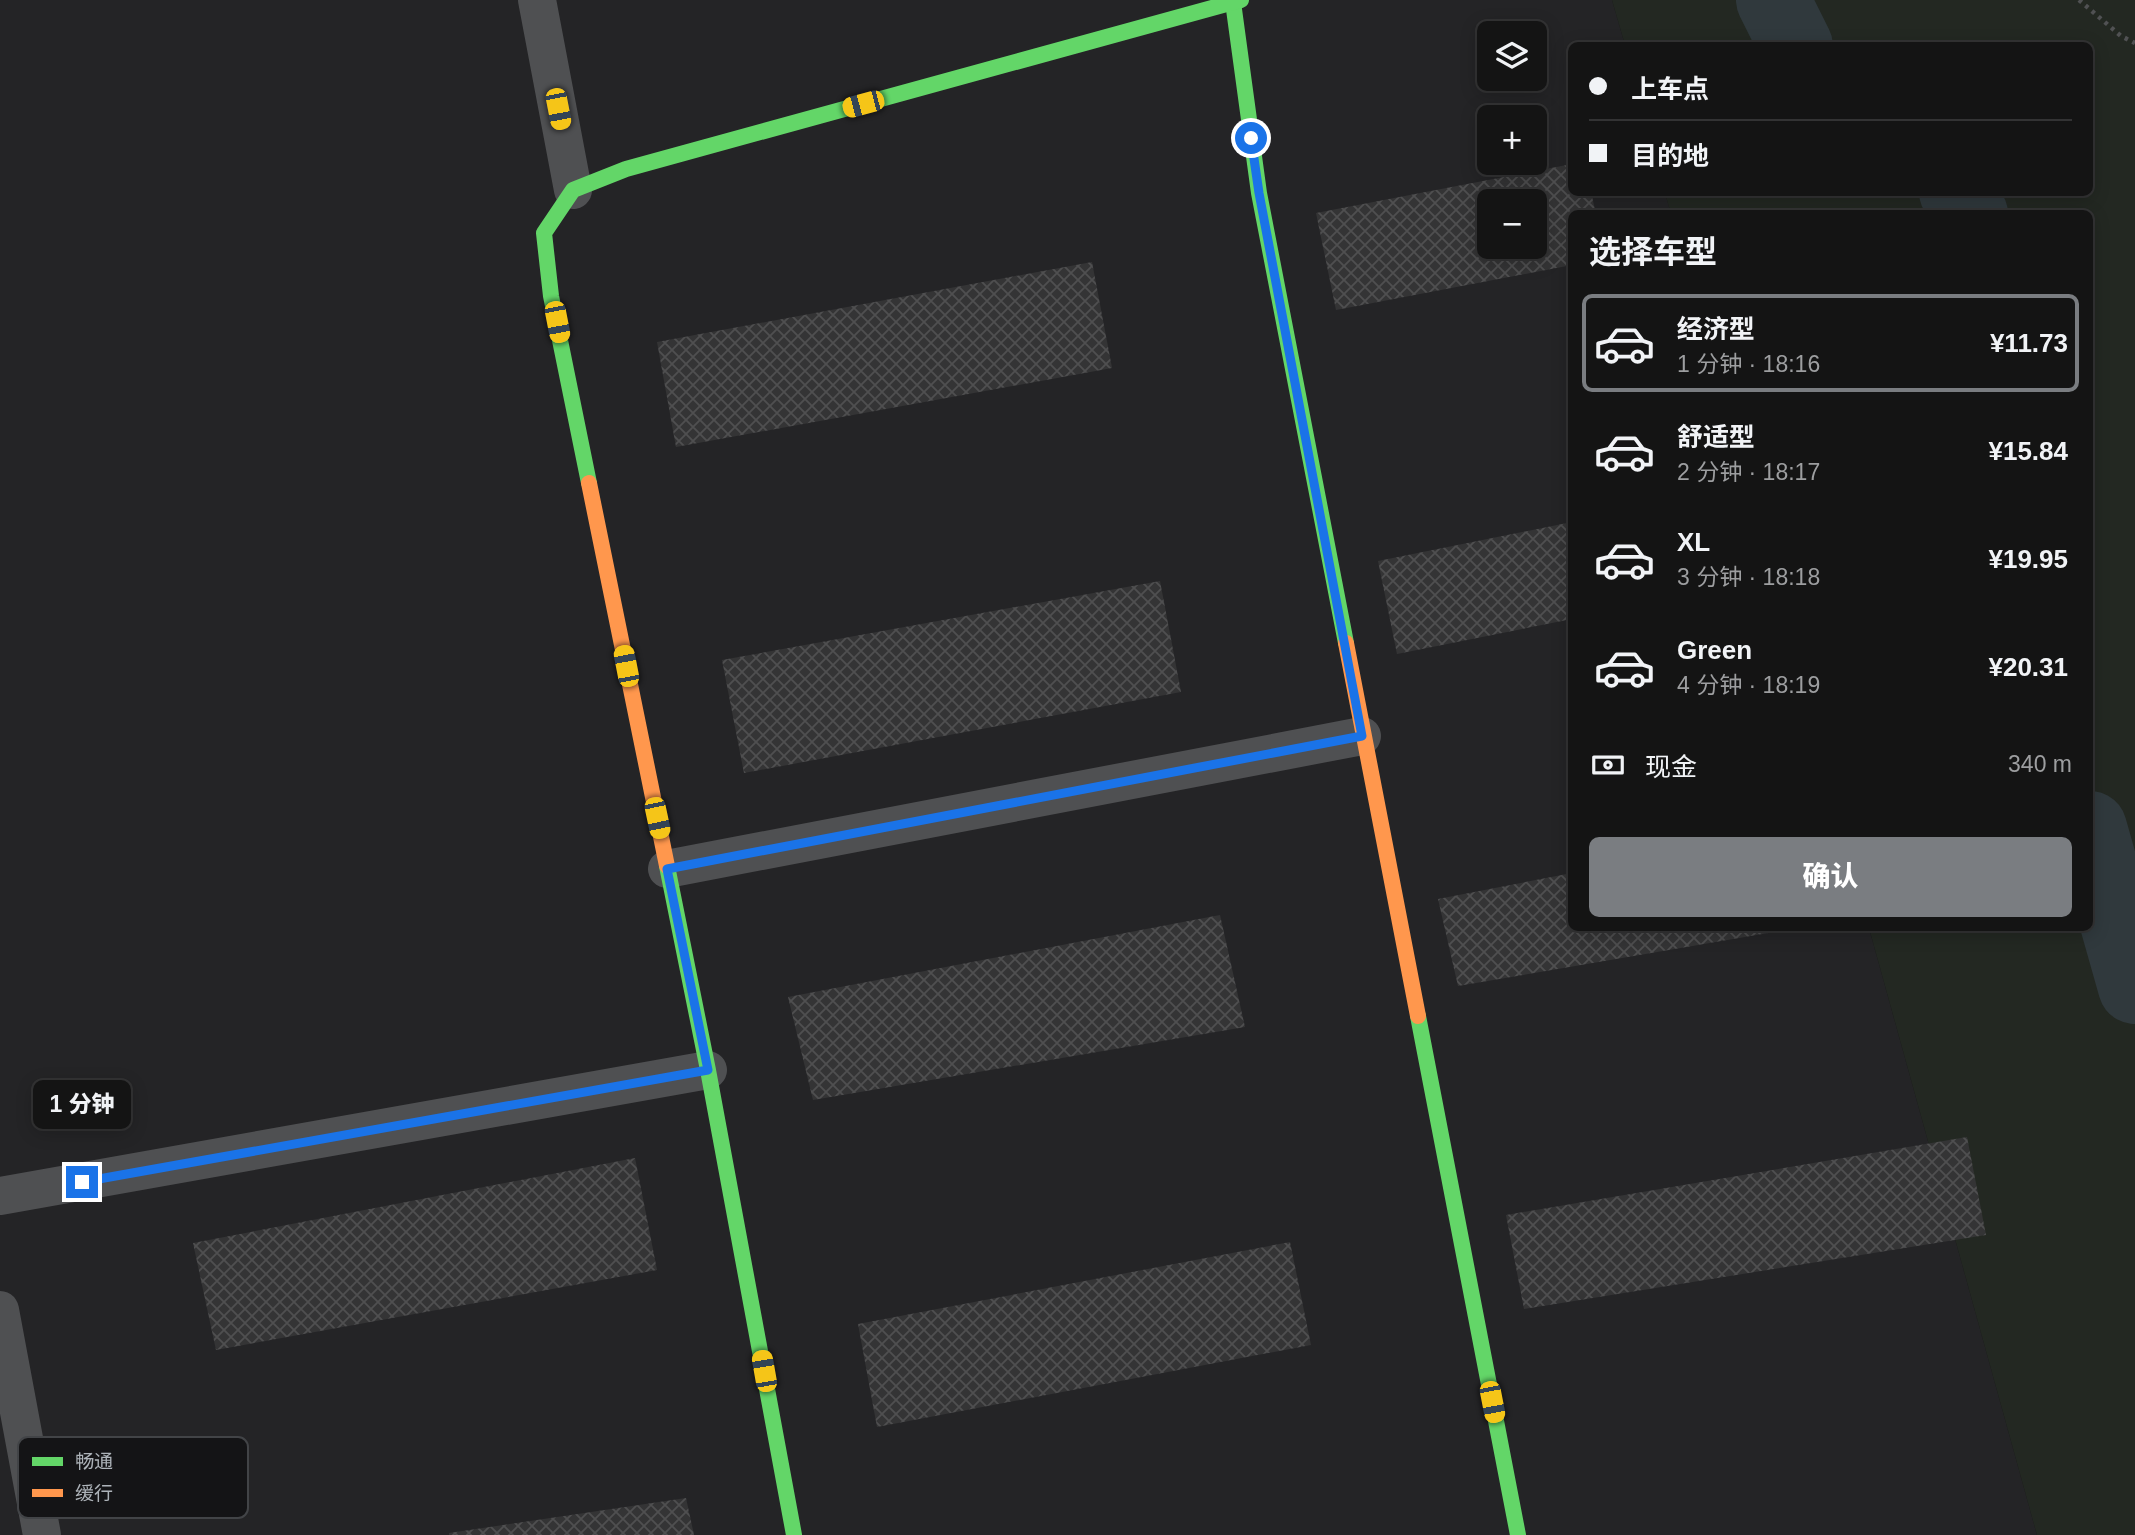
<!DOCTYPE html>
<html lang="zh">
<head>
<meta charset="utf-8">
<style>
  :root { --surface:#141414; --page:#212122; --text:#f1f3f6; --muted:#9d9ea0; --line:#333334; --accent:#7a7d81 }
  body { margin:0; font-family:Arial,"Noto Sans SC",sans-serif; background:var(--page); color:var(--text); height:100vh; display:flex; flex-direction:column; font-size:26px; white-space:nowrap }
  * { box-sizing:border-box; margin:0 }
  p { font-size:23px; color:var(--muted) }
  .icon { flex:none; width:38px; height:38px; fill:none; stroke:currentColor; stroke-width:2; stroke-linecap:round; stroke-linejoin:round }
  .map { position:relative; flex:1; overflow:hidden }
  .side { position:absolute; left:1568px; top:210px; width:525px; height:721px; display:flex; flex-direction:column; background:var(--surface); border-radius:10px; box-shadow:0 4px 18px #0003,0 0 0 2px var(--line) }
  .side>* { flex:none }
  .guide { position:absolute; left:1568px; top:42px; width:525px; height:154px; border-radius:10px; box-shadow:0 4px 18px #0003,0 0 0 2px var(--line); display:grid; align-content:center; height:154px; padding:0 21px; background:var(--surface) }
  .buttons { position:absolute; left:1477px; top:21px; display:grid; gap:14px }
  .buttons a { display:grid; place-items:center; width:70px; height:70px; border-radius:10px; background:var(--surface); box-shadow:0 4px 18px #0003,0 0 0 2px var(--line); font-size:35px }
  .end { position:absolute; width:32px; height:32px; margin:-16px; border:9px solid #1a73e8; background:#fff; box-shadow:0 0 0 4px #fff }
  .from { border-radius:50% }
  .bubble { position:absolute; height:49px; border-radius:10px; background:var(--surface); box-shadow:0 4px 18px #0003,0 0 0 2px var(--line); font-size:23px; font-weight:800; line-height:49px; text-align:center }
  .car { position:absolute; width:21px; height:42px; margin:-21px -10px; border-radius:9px; box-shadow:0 0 5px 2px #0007; background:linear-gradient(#f5c518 24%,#345 0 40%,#f5c518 0 76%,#345 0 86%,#f5c518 0) }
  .guide b { display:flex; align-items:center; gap:24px; height:66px; font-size:26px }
  .guide b+b { border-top:2px solid var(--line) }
  .guide i { width:18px; height:18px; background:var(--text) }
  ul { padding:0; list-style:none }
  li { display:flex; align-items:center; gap:21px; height:98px; margin:0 14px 10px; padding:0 7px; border:4px solid transparent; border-radius:10px }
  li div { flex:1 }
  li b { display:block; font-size:26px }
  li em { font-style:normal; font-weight:800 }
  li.active { border-color:var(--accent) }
  li>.icon { width:63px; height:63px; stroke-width:1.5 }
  h2 { padding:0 21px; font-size:32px; line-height:84px }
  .pay { display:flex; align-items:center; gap:18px; height:77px; padding:0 21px; font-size:26px }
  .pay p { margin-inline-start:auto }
  .primary-button { display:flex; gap:14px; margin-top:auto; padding:14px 21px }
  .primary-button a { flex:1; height:80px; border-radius:10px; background:var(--accent); color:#fff; font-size:28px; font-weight:800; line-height:80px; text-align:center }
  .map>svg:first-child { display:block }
  .built { fill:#242426; fill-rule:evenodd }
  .park { fill:#232822 }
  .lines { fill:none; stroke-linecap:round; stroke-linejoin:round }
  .river { stroke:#30393d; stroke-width:74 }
  .building { fill:url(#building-cross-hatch); fill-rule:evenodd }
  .path { stroke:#505153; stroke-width:4.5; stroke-dasharray:3.5 5; stroke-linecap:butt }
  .street { stroke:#4f5052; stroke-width:38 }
  .fast { stroke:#63d668; stroke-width:16 }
  .slow { stroke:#ff974d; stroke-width:16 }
  .route { stroke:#1a73e8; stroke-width:9 }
  .key { fill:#141416; stroke:#424447; stroke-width:2 }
  .key-label { font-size:19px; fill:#adb3b9 }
</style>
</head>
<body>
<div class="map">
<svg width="2135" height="1535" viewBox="0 0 2135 1535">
  <defs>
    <pattern id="building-cross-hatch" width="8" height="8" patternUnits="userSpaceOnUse" patternTransform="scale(1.75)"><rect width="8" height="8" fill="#343435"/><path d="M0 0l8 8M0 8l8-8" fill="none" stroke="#4f4f50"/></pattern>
  </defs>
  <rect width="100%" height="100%" fill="#1a1a1a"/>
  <path class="built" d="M0,0H1612L1625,45L1572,46V192L1665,193L1671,213L1572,214V928H1869L2037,1535H0ZM1489,33H1535V79H1489ZM1489,117H1535V163H1489ZM1489,201H1535V247H1489Z"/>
  <path class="park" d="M1612,0H2135V1535H2037L1869,928H2090V214H1671L1665,193L2090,192V46L1625,45Z"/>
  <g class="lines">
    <g class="river">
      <path d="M1773,0L1796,46"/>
      <path d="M1956,192L1971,214"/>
      <path d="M2090,828L2135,987"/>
    </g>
  </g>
  <g class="building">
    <path d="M1572,164V192H1591L1596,214H1572V265L1336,310L1316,213ZM1489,201H1535V247H1489Z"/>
    <path d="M1092,262L1112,368L676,447L657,342Z"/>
    <path d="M1572,522V619L1397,654L1378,561Z"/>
    <path d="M1160,581L1181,692L744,773L722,660Z"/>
    <path d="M1572,873V928L1792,929L1458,986L1438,899Z"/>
    <path d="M1220,915L1245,1027L813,1100L788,997Z"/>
    <path d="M1967,1137L1986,1235L1524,1309L1506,1215Z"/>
    <path d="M635,1158L657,1270L216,1350L193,1243Z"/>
    <path d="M1290,1242L1311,1345L877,1427L858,1324Z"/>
    <path d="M686,1498L694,1535H449V1533Z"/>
  </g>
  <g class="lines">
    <path class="path" d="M2079,0L2121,36L2135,43"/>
    <g class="street">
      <path d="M537,0L573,190"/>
      <path d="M667,869L1362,736"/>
      <path d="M0,1196L708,1070"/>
      <path d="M0,1310L42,1535"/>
    </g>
    <g class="fast">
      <path d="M1233,2L1259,193L1346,643"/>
      <path d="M589,483L551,296L544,233L573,190L626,169L1241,0"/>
      <path d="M667,866L708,1070L794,1535"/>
      <path d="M1418,1016L1518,1535"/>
    </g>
    <g class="slow">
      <path d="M589,483L667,866"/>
      <path d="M1346,643L1418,1016"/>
    </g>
  </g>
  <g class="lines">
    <path class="route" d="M82,1182L708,1070L667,869L1362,736L1259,193L1251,138"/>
  </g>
  <rect x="18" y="1437" width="230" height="81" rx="10" class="key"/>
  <rect x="32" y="1457" width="31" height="9" fill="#63d668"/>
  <rect x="32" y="1489" width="31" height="8" fill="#ff974d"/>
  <g class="key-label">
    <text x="75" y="1468">畅通</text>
    <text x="75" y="1500">缓行</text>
  </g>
</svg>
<div class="buttons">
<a><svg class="icon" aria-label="layers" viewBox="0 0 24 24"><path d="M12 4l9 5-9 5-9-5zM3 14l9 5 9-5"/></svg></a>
<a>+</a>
<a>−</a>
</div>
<i class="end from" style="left:1251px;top:138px"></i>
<i class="end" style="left:82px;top:1182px"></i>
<div class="bubble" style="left:33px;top:1080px;width:98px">1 分钟</div>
<i class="car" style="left:863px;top:104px;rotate:255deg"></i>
<i class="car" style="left:558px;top:109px;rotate:169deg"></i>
<i class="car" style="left:557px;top:322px;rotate:169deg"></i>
<i class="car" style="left:626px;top:666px;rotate:349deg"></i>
<i class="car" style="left:657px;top:818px;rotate:168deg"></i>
<i class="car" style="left:764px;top:1371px;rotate:350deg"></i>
<i class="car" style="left:1492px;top:1402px;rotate:169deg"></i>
<div class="guide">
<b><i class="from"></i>上车点</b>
<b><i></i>目的地</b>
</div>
<section class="side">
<h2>选择车型</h2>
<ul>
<li class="active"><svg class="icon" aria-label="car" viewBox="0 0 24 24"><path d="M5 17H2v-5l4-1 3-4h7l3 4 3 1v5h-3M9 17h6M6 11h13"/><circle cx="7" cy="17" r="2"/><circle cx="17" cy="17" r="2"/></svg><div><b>经济型</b><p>1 分钟 · 18:16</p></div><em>¥11.73</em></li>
<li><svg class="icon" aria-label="car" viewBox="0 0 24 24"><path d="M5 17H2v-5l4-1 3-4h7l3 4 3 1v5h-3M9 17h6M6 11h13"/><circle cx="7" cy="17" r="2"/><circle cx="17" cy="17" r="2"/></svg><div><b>舒适型</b><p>2 分钟 · 18:17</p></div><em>¥15.84</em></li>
<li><svg class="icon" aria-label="car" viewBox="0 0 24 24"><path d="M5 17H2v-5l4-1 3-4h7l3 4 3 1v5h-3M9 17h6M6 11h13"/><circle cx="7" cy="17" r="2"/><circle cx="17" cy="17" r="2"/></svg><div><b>XL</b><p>3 分钟 · 18:18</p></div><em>¥19.95</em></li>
<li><svg class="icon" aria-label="car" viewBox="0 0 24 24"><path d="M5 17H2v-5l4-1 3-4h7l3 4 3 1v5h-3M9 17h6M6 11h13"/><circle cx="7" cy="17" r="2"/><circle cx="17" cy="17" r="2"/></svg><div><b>Green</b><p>4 分钟 · 18:19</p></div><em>¥20.31</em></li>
</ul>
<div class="pay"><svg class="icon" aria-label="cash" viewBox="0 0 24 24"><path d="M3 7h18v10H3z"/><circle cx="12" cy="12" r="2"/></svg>现金<p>340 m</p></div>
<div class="primary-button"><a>确认</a></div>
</section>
</div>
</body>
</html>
